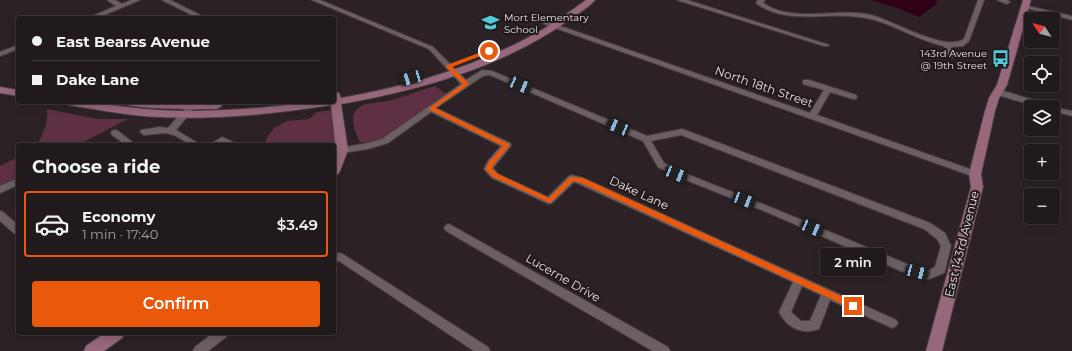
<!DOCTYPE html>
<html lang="en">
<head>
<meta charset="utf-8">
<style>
  :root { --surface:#211a1c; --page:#292325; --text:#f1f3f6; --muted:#a2a1a3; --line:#3e383b; --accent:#ea580c }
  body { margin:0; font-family:Montserrat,sans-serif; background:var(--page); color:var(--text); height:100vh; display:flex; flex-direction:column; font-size:15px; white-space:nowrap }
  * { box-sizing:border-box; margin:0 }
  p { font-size:13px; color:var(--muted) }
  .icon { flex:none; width:22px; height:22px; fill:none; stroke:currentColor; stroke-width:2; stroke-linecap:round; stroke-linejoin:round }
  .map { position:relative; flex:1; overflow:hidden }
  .side { position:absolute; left:16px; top:143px; width:320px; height:192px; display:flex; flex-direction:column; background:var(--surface); border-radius:4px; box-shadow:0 2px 10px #0003,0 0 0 1px var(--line) }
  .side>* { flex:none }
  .banner { position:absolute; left:16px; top:16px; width:320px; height:88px; border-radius:4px; box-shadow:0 2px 10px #0003,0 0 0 1px var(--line); display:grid; align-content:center; height:88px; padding:0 16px; background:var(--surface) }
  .needle { width:26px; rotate:306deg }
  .buttons { position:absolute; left:1024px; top:12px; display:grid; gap:8px }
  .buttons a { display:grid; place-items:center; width:36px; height:36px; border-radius:4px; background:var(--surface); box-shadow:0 2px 10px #0003,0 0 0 1px var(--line); font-size:20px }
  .end { position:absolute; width:18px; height:18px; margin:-9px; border:5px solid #ea580c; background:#fff; box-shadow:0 0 0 2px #fff }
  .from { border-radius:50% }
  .bubble { position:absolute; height:28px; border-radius:4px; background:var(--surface); box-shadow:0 2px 10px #0003,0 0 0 1px var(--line); font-size:13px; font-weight:600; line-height:28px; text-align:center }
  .car { position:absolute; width:12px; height:24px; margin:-12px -6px; border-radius:5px; box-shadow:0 0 3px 1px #0007; background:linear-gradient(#222 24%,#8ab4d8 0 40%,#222 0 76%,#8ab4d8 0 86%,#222 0) }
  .banner b { display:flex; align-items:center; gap:14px; height:38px; font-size:15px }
  .banner b+b { border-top:1px solid var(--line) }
  .banner i { width:10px; height:10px; background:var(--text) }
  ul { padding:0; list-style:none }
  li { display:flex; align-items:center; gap:12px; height:66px; margin:0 8px 6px; padding:0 8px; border:2px solid transparent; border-radius:4px }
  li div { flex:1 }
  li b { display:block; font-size:15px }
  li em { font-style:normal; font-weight:600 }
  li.on { border-color:var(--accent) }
  li>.icon { width:36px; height:36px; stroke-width:1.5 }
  h2 { padding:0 16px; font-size:18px; line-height:48px }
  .primary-button { display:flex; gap:8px; margin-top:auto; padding:8px 16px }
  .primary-button a { flex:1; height:46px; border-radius:4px; background:var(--accent); color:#fff; font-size:16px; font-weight:600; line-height:46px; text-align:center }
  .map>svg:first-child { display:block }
  .green { fill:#5f3044 }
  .water { fill:#300019 }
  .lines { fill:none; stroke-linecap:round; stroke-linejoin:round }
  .street-casing { stroke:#473e42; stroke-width:2 }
  .secondary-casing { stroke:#473e42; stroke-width:2 }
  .street { fill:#6b5f63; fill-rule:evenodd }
  .secondary { fill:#97677c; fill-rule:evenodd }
  .route { fill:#ea580c }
  .labels { text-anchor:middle; stroke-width:4; stroke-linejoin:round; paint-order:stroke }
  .far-poi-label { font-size:10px; fill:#e7e0e2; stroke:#22191c; text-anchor:start }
  .street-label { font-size:12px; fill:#e7e0e2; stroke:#22191c }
</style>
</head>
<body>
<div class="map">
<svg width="1072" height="351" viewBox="0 0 1072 351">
  <rect width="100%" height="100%" fill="#2c2226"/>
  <g class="green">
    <path d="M435,86L446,94L387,136L370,143L360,142C356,134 349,119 356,110C361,103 373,103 382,102C400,99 418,91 435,86Z"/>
    <path d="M47,109L97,119H128L78,145H37C43,135 49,120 47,109Z"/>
    <path d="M332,110C333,124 336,141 334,156V145H266V139L274,128L287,121L309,119L317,112Z"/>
    <path d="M18,157V177L0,186V166Z"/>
  </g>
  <path class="water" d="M872,0H935L938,3L919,17L900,9Z"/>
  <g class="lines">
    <defs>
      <g id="street">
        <path d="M107,0H115L122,4L131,0H140L97,18H88L116,6Z"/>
        <path d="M162,0H170L206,18H198Z"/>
        <path d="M312,0H320L433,47L466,80L482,70L492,71L647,136L682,129L685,130L930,223L945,233L951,246L945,270L944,273L929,279L901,271L769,213L673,175L658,167L643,141L490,75L483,76L436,108L510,143L511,145L510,147L493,168L498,174L548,197L569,176L572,175L583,178L896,320L898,323L896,326L892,328L888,326L830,300L819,329C802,335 787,328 779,312L793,282L577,183L574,182L552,203L549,204L492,178L484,169L488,161L501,146L431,112L388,143L368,149L342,153L339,152L338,150L339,148L368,143L382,139L461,84L429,49ZM681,135L924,229L937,239L941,246L935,267L928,271L907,264L775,209L679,171L664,163L651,141ZM802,286L821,295L810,321H801L791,312Z"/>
        <path d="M677,0H687L829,45L828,46H824Z"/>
        <path d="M758,0H765L763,3C794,24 837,7 871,15C894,21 944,52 964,39L978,0H984L969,41L963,46L951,47L955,56L951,58L947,56L944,46C914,40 889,20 859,17C825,12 788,25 757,4L756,3Z"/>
        <path d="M997,0H1007L1010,2L1007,4Z"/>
        <path d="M1023,5L1072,16V20L1023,7Z"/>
        <path d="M546,21L810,113L824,90L803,84V80H809L856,95L857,97L856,99H853L830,92L817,115L978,172L979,174L978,176H972L544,24L543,23Z"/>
        <path d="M18,45V49L0,56V52Z"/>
        <path d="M994,90H1000L1051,105L1052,107H1053L1072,111V116L1053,111V107H1039L994,94L993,92Z"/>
        <path d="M189,104H195L196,106L176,130L201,145H191L174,135L166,133L144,135L140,132L141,130L160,127L168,128Z"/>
        <path d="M115,130L118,131L136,145H126L112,135L111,133L112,131Z"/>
        <path d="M222,137L235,143L236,145H225L222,144L220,145H209Z"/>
        <path d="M18,178V185L0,193V186Z"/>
        <path d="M0,211L3,212L18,225V235L15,234L0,221Z"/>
        <path d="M449,224L668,347L670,351H653L446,231L444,228L446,225Z"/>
        <path d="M341,253L488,347L490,351H474L339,261L334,262V254Z"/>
        <path d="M213,333H228L226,337L208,351H193L195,347Z"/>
      </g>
      <g id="secondary">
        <path d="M586,0H595C588,8 577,14 569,20C503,67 420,90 341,104L348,150L340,171L338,174L334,175V156L336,150L331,105C274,114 217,120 160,117C130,116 99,110 69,105L64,102C103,102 142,111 182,111C210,111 239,110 267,107C290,105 311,102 334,102V92L339,93L341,98C410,86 479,66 540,31C556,22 571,11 586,0Z"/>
        <path d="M1023,0H1031L1007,85L999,98L995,111L981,174L983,187L942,351H926L971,187L969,174L985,111L989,98L997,85Z"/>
        <path d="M0,87L18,90V96L0,93Z"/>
        <path d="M121,102L217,103L222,106L217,109C202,109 128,110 121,102Z"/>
        <path d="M105,333H125L122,338L104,351H84L86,346Z"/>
      </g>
    </defs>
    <use href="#street" class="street-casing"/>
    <use href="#secondary" class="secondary-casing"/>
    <use href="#street" class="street"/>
    <use href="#secondary" class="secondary"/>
  </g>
  <path class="route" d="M489,49L492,51L491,52L452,67L469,84L435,108L509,144V146L494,164L492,169L498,174L549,198L570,177L583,178L856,303V308H851L579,182L573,181L550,203L493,177L485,169L489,162L503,146L428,109L463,84L447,68V65Z"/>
  <defs>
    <symbol id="school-bare" viewBox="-9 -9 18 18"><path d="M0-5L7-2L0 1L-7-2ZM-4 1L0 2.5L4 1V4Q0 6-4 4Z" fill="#52cbd7" stroke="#22191c" stroke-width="2.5" paint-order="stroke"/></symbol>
    <symbol id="bus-bare" viewBox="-9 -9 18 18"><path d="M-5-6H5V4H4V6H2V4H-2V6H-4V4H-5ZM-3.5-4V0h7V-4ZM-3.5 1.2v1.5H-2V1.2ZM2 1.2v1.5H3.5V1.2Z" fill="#52cbd7" stroke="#22191c" stroke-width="2.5" paint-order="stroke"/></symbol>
  </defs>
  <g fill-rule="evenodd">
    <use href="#school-bare" x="478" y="10" width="25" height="25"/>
    <use href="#bus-bare" x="988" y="46" width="25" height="25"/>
  </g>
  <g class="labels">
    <g class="far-poi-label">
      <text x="504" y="21">Mort Elementary<tspan x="504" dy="12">School</tspan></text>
      <text x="987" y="57" text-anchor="end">143rd Avenue<tspan x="987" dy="12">@ 19th Street</tspan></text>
    </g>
    <g class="street-label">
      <text transform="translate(764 87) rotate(19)" y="4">North 18th Street</text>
      <text transform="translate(639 193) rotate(25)" y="4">Dake Lane</text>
      <text transform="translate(962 244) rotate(-76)" y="4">East 143rd Avenue</text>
      <text transform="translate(563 278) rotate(30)" y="4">Lucerne Drive</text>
    </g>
  </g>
</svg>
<div class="buttons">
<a><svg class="needle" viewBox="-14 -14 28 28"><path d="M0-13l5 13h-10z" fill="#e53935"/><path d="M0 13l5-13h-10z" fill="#a2a1a3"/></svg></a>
<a><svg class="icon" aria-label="locate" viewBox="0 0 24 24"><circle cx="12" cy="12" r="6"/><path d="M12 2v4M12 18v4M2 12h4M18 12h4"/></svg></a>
<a><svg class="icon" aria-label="layers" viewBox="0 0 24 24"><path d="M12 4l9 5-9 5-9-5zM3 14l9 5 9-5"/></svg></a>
<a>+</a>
<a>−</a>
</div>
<i class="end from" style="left:489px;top:51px"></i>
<i class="end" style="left:853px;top:306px"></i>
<div class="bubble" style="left:820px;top:248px;width:66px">2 min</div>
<i class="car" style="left:411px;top:78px;rotate:254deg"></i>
<i class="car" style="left:520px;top:85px;rotate:113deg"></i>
<i class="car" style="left:618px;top:127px;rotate:293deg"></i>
<i class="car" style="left:676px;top:174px;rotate:112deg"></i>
<i class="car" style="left:744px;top:200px;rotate:111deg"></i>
<i class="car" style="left:812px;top:228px;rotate:113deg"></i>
<i class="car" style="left:917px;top:272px;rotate:105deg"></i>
<div class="banner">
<b><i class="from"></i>East Bearss Avenue</b>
<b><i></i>Dake Lane</b>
</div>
<section class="side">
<h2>Choose a ride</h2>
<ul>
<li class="on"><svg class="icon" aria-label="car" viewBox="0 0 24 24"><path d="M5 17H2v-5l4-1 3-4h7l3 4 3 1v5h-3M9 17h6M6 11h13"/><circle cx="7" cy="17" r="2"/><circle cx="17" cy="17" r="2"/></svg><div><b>Economy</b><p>1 min · 17:40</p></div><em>$3.49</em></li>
</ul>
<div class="primary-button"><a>Confirm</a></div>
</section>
</div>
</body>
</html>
